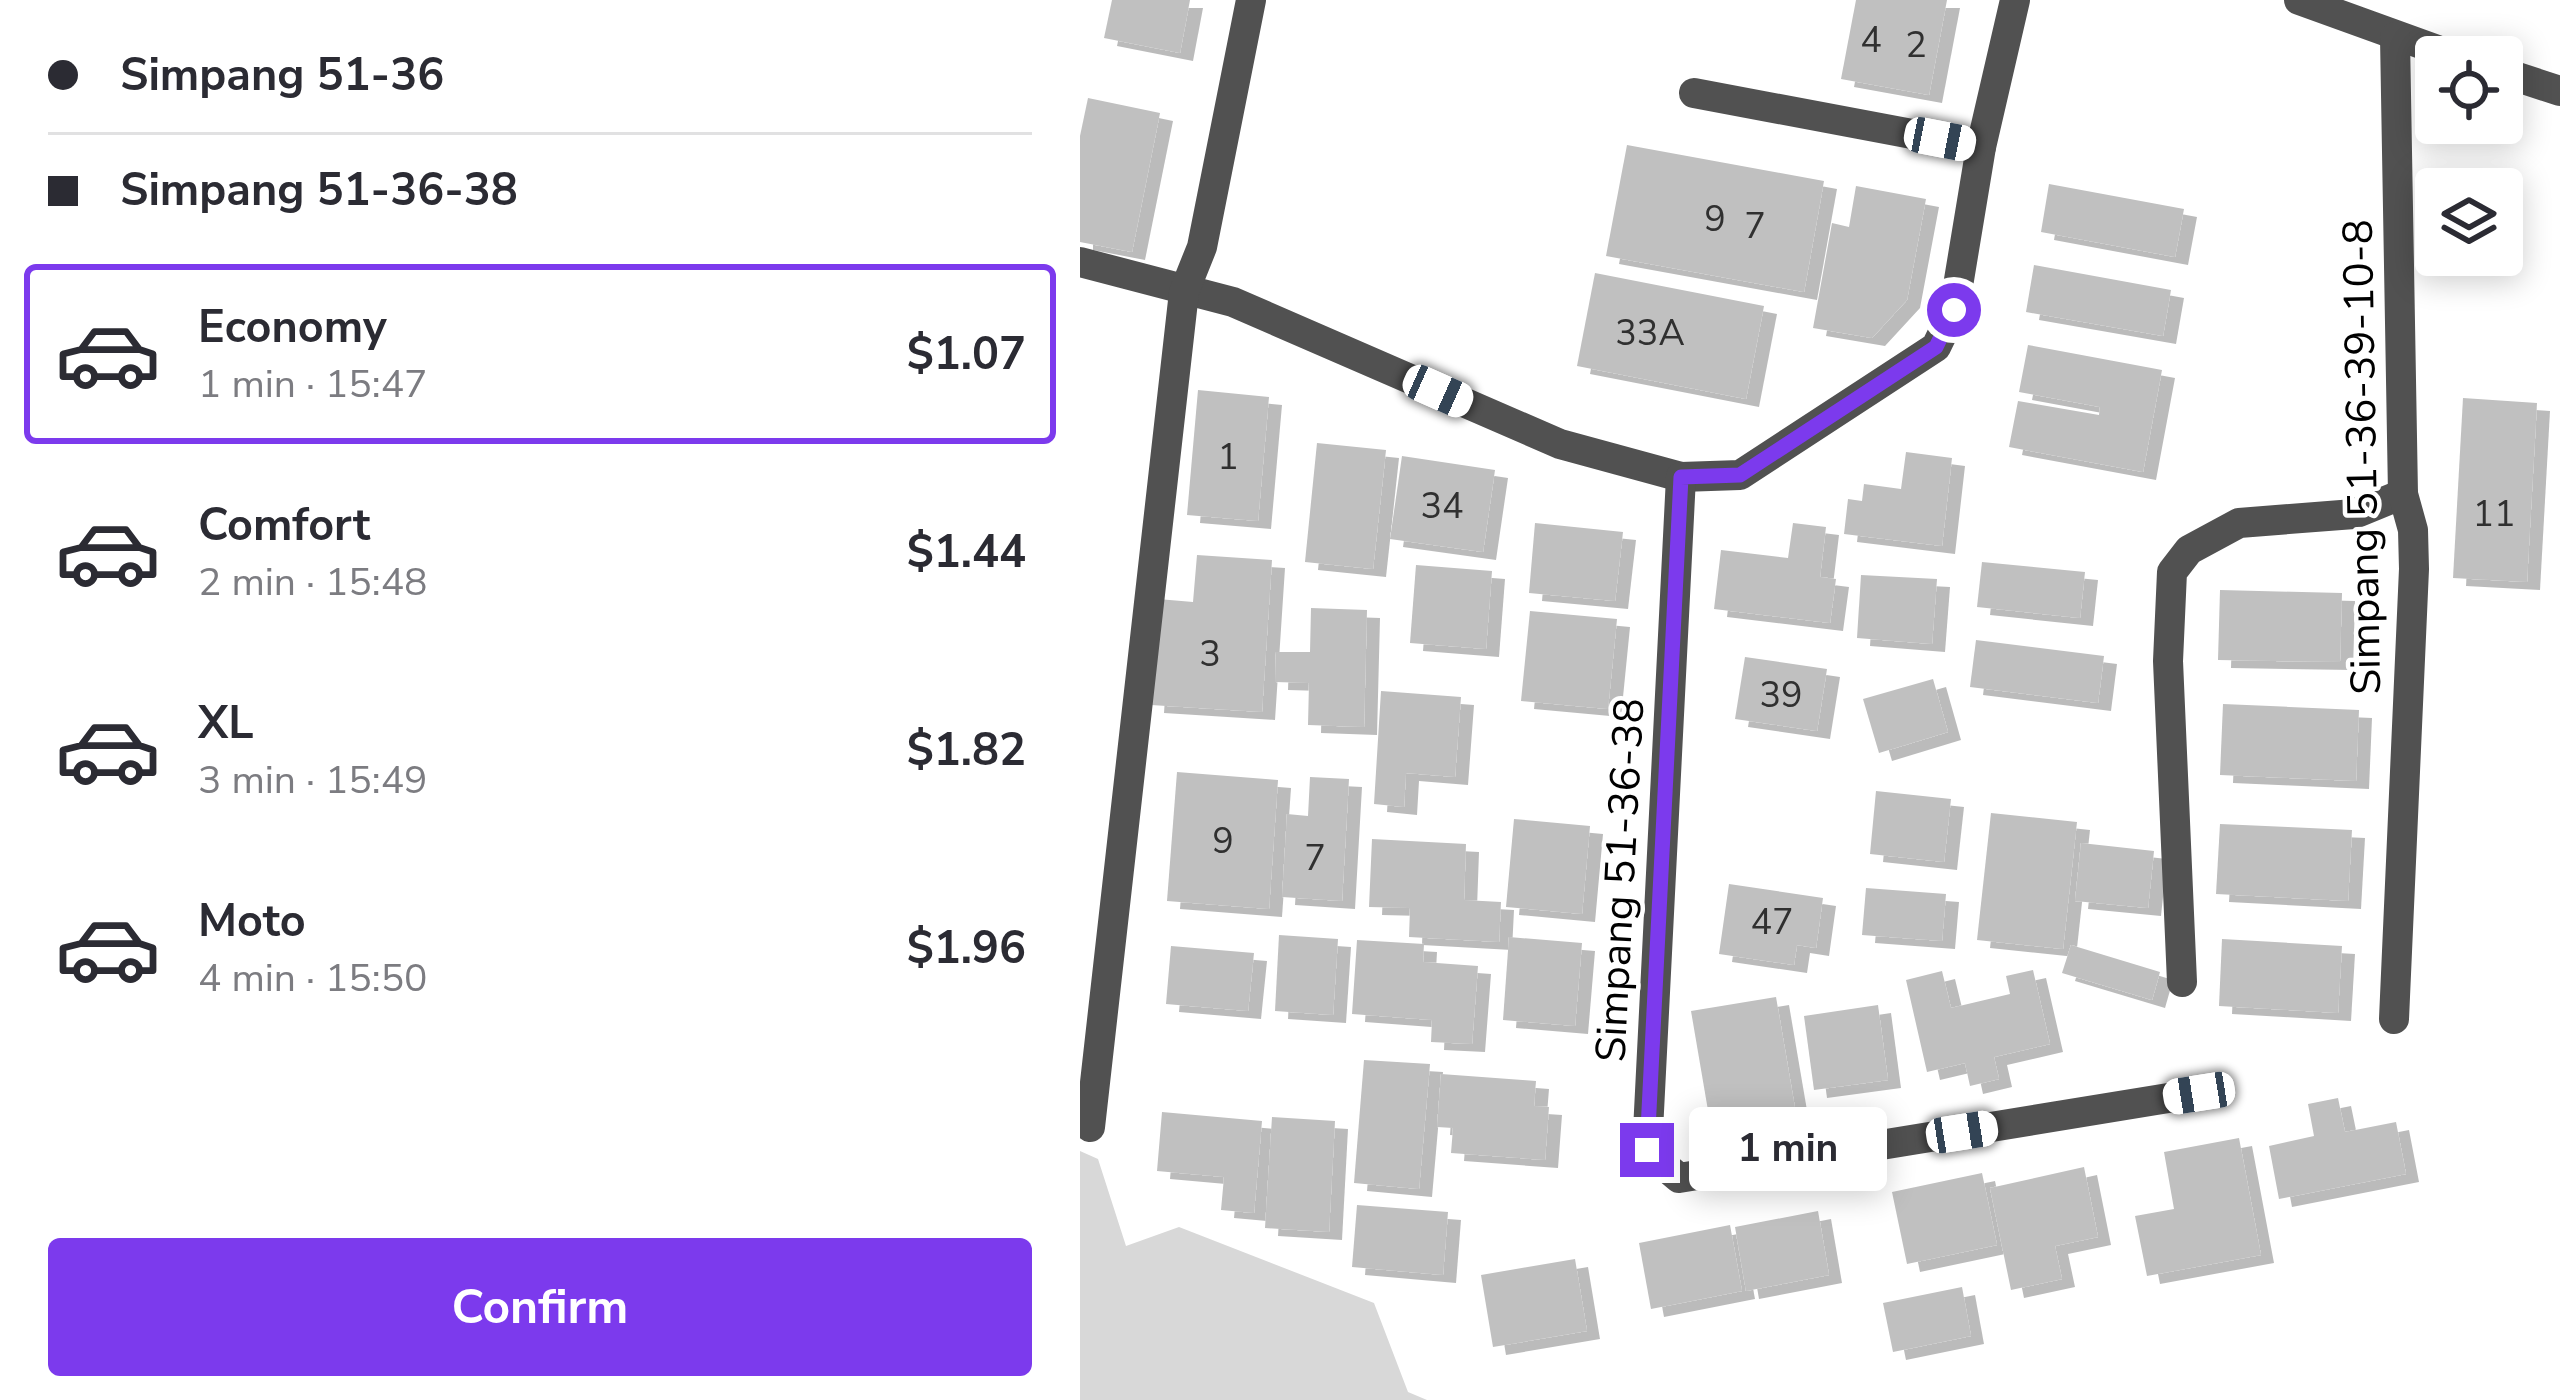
<!DOCTYPE html>
<html lang="en">
<head>
<meta charset="utf-8">
<style>
  :root { --surface:#fff; --page:#f7f7f7; --text:#2b2b33; --muted:#7c7c81; --line:#e1e1e2; --accent:#7c3aed }
  body { margin:0; font-family:"Nunito Sans",sans-serif; background:var(--page); color:var(--text); height:100vh; display:flex; flex-direction:column; font-size:45px; white-space:nowrap }
  * { box-sizing:border-box; margin:0 }
  p { font-size:39px; color:var(--muted) }
  .icon { flex:none; width:66px; height:66px; fill:none; stroke:currentColor; stroke-width:2; stroke-linecap:round; stroke-linejoin:round }
  .map { position:relative; flex:1; overflow:hidden }
  .side { display:flex; flex-direction:column; background:var(--surface); width:1080px }
  .side>* { flex:none }
  .guide { display:grid; align-content:center; height:264px; padding:0 48px; background:var(--surface) }
  .buttons { position:absolute; left:1335px; top:36px; display:grid; gap:24px }
  .buttons a { display:grid; place-items:center; width:108px; height:108px; border-radius:12px; background:var(--surface); box-shadow:0 6px 30px #0003; font-size:60px }
  .end { position:absolute; width:54px; height:54px; margin:-27px; border:15px solid #7c3aed; background:#fff; box-shadow:0 0 0 6px #fff }
  .from { border-radius:50% }
  .bubble { position:absolute; height:84px; border-radius:12px; background:var(--surface); box-shadow:0 6px 30px #0003; font-size:39px; font-weight:700; line-height:84px; text-align:center }
  .car { position:absolute; width:36px; height:72px; margin:-36px -18px; border-radius:15px; box-shadow:0 0 9px 3px #0007; background:linear-gradient(#fff 24%,#345 0 40%,#fff 0 76%,#345 0 86%,#fff 0) }
  .guide b { display:flex; align-items:center; gap:42px; height:114px; font-size:45px }
  .guide b+b { border-top:3px solid var(--line) }
  .guide i { width:30px; height:30px; background:var(--text) }
  ul { padding:0; list-style:none }
  li { display:flex; align-items:center; gap:36px; height:180px; margin:0 24px 18px; padding:0 24px; border:6px solid transparent; border-radius:12px }
  li div { flex:1 }
  li b { display:block; font-size:45px }
  li em { font-style:normal; font-weight:700 }
  li.selected { border-color:var(--accent) }
  li>.icon { width:108px; height:108px; stroke-width:1.5 }
  .action { display:flex; gap:24px; margin-top:auto; padding:24px 48px }
  .action a { flex:1; height:138px; border-radius:12px; background:var(--accent); color:#fff; font-size:48px; font-weight:700; line-height:138px; text-align:center }
  main { display:flex; flex:1; min-height:0 }
  .map>svg:first-child { display:block }
  .green { fill:#d8d8d8 }
  .building { fill:#c0c0c0; filter:url(#shadow) }
  .lines { fill:none; stroke-linecap:round; stroke-linejoin:round }
  .minor { stroke:#515151; stroke-width:30 }
  .route { stroke:#7c3aed; stroke-width:15 }
  .labels { text-anchor:middle; stroke-width:9; stroke-linejoin:round; paint-order:stroke }
  .number-label { font-size:36px; fill:#303030 }
  .street-label { font-size:42px; fill:#000; stroke:#fff }
</style>
</head>
<body>
<main>
<section class="side">
<div class="guide">
<b><i class="from"></i>Simpang 51-36</b>
<b><i></i>Simpang 51-36-38</b>
</div>
<ul>
<li class="selected"><svg class="icon" aria-label="car" viewBox="0 0 24 24"><path d="M5 17H2v-5l4-1 3-4h7l3 4 3 1v5h-3M9 17h6M6 11h13"/><circle cx="7" cy="17" r="2"/><circle cx="17" cy="17" r="2"/></svg><div><b>Economy</b><p>1 min · 15:47</p></div><em>$1.07</em></li>
<li><svg class="icon" aria-label="car" viewBox="0 0 24 24"><path d="M5 17H2v-5l4-1 3-4h7l3 4 3 1v5h-3M9 17h6M6 11h13"/><circle cx="7" cy="17" r="2"/><circle cx="17" cy="17" r="2"/></svg><div><b>Comfort</b><p>2 min · 15:48</p></div><em>$1.44</em></li>
<li><svg class="icon" aria-label="car" viewBox="0 0 24 24"><path d="M5 17H2v-5l4-1 3-4h7l3 4 3 1v5h-3M9 17h6M6 11h13"/><circle cx="7" cy="17" r="2"/><circle cx="17" cy="17" r="2"/></svg><div><b>XL</b><p>3 min · 15:49</p></div><em>$1.82</em></li>
<li><svg class="icon" aria-label="car" viewBox="0 0 24 24"><path d="M5 17H2v-5l4-1 3-4h7l3 4 3 1v5h-3M9 17h6M6 11h13"/><circle cx="7" cy="17" r="2"/><circle cx="17" cy="17" r="2"/></svg><div><b>Moto</b><p>4 min · 15:50</p></div><em>$1.96</em></li>
</ul>
<div class="action"><a>Confirm</a></div>
</section>
<div class="map">
<svg width="1480" height="1400" viewBox="0 0 1480 1400">
  <defs>
    <filter id="shadow"><feDropShadow dx="13" dy="8" stdDeviation="0" flood-color="#0004"/></filter>
  </defs>
  <rect width="100%" height="100%" fill="#fff"/>
  <path class="green" d="M0,1151L18,1159L46,1246L99,1227L294,1303L328,1392L347,1400H0Z"/>
  <g class="building">
    <path d="M32,0H110L100,53L24,38Z"/>
    <path d="M776,0H867L849,95L761,79Z"/>
    <path d="M8,98L80,113L52,252L0,242V136Z"/>
    <path d="M547,145L744,181L724,292L526,256Z"/>
    <path d="M969,184L1104,209L1095,257L961,232Z"/>
    <path d="M776,186L846,199L827,300L792,338L733,328L752,223L769,227Z"/>
    <path d="M954,265L1091,290L1083,336L946,312Z"/>
    <path d="M515,273L684,306L666,399L497,366Z"/>
    <path d="M948,345L1082,370L1063,472L929,447L938,401L1019,415L1020,407L939,392Z"/>
    <path d="M118,390L189,397L178,521L107,515Z"/>
    <path d="M1383,398L1457,403L1447,582L1373,578Z"/>
    <path d="M237,443L306,450L293,569L225,562Z"/>
    <path d="M826,452L872,458L862,546L764,534L768,499L782,501L784,484L821,489Z"/>
    <path d="M322,456L415,470L403,552L310,539Z"/>
    <path d="M455,523L543,532L535,601L449,593Z"/>
    <path d="M713,523L746,527L740,577L756,579L750,623L634,609L641,550L708,558Z"/>
    <path d="M117,555L192,560L182,712L71,705L78,599L113,602Z"/>
    <path d="M902,562L1005,572L1000,618L897,607Z"/>
    <path d="M336,565L412,571L406,649L330,643Z"/>
    <path d="M781,575L857,579L852,644L777,638Z"/>
    <path d="M1140,590L1262,593L1260,662L1138,660Z"/>
    <path d="M231,608L287,610L284,727L228,725L229,683L195,682L196,652H230Z"/>
    <path d="M450,611L537,619L528,709L441,701Z"/>
    <path d="M896,640L1024,656L1018,703L890,687Z"/>
    <path d="M665,657L747,669L737,731L655,719Z"/>
    <path d="M853,679L868,732L799,753L783,699Z"/>
    <path d="M301,691L381,697L375,777L326,773L324,807L294,804Z"/>
    <path d="M1143,704L1279,710L1276,781L1140,775Z"/>
    <path d="M97,772L198,780L189,909L87,901Z"/>
    <path d="M230,777L269,779L262,901L202,897L207,814L228,816Z"/>
    <path d="M796,791L871,799L864,862L790,854Z"/>
    <path d="M911,813L997,822L983,949L897,940Z"/>
    <path d="M434,819L510,826L502,914L426,907Z"/>
    <path d="M1140,824L1272,830L1268,901L1136,894Z"/>
    <path d="M292,839L386,844L384,900L421,902L419,942L329,937L330,908L289,907Z"/>
    <path d="M1001,843L1074,851L1068,908L995,901Z"/>
    <path d="M649,884L743,898L736,948L717,945L714,965L639,954Z"/>
    <path d="M786,888L866,894L862,941L782,935Z"/>
    <path d="M199,935L258,939L253,1015L195,1011Z"/>
    <path d="M429,937L502,943L495,1026L423,1020Z"/>
    <path d="M1142,939L1262,946L1258,1013L1139,1006Z"/>
    <path d="M277,940L344,944L343,962L398,966L392,1044L351,1042L352,1020L272,1014Z"/>
    <path d="M991,945L1080,972L1072,1000L982,973Z"/>
    <path d="M91,946L174,953L168,1011L86,1004Z"/>
    <path d="M953,970L970,1044L914,1057L919,1079L890,1086L885,1063L847,1072L826,980L862,971L871,1008L930,994L926,976Z"/>
    <path d="M696,997L716,1114L631,1128L611,1011Z"/>
    <path d="M798,1005L808,1080L734,1090L724,1016Z"/>
    <path d="M284,1060L350,1064L339,1189L274,1183Z"/>
    <path d="M361,1074L456,1081L454,1106L469,1107L465,1160L371,1153L373,1128L357,1127Z"/>
    <path d="M1258,1098L1265,1132L1316,1122L1326,1174L1199,1199L1189,1146L1234,1136L1228,1104Z"/>
    <path d="M82,1112L182,1121L174,1213L141,1210L144,1177L77,1171Z"/>
    <path d="M192,1117L255,1121L249,1232L185,1228Z"/>
    <path d="M1159,1138L1181,1255L1067,1276L1055,1216L1094,1209L1084,1152Z"/>
    <path d="M1004,1167L1018,1237L975,1246L982,1279L931,1290L910,1188Z"/>
    <path d="M902,1173L917,1245L827,1264L812,1192Z"/>
    <path d="M277,1205L368,1212L363,1275L272,1267Z"/>
    <path d="M738,1211L749,1275L666,1291L655,1227Z"/>
    <path d="M650,1225L662,1291L571,1309L559,1243Z"/>
    <path d="M495,1259L507,1331L413,1347L401,1275Z"/>
    <path d="M882,1287L891,1336L813,1352L803,1303Z"/>
  </g>
  <g class="lines">
    <g class="minor">
      <path d="M1219,0L1377,57"/>
      <path d="M1422,72L1480,91"/>
      <path d="M614,93L901,147"/>
      <path d="M0,262L153,302L480,444L601,477L660,475L856,347L874,310L901,147L935,0"/>
      <path d="M601,477L567,1151L599,1178L1119,1093"/>
      <path d="M1102,982L1088,661L1092,572L1109,550L1159,523L1274,514L1323,494"/>
      <path d="M1314,1019L1334,569L1333,530L1323,494L1315,37"/>
      <path d="M10,1127L104,292L122,247L171,0"/>
    </g>
  </g>
  <g class="lines">
    <path class="route" d="M567,1150L601,477L660,475L856,347L874,310"/>
  </g>
  <g class="labels">
    <g class="number-label">
      <text x="791" y="52">4</text>
      <text x="836" y="57">2</text>
      <text x="635" y="231">9</text>
      <text x="675" y="238">7</text>
      <text x="570" y="345">33A</text>
      <text x="148" y="469">1</text>
      <text x="362" y="518">34</text>
      <text x="1414" y="526">11</text>
      <text x="130" y="666">3</text>
      <text x="701" y="707">39</text>
      <text x="143" y="853">9</text>
      <text x="235" y="870">7</text>
      <text x="692" y="934">47</text>
    </g>
    <g class="street-label">
      <text transform="translate(1281 457) rotate(-91)" y="15">Simpang 51-36-39-10-8</text>
      <text transform="translate(539 880) rotate(-87)" y="15">Simpang 51-36-38</text>
    </g>
  </g>
</svg>
<div class="buttons">
<a><svg class="icon" aria-label="locate" viewBox="0 0 24 24"><circle cx="12" cy="12" r="6"/><path d="M12 2v4M12 18v4M2 12h4M18 12h4"/></svg></a>
<a><svg class="icon" aria-label="layers" viewBox="0 0 24 24"><path d="M12 4l9 5-9 5-9-5zM3 14l9 5 9-5"/></svg></a>
</div>
<i class="end from" style="left:874px;top:310px"></i>
<i class="end" style="left:567px;top:1150px"></i>
<div class="bubble" style="left:609px;top:1107px;width:198px">1 min</div>
<i class="car" style="left:860px;top:139px;rotate:101deg"></i>
<i class="car" style="left:358px;top:391px;rotate:114deg"></i>
<i class="car" style="left:1119px;top:1093px;rotate:261deg"></i>
<i class="car" style="left:882px;top:1132px;rotate:81deg"></i>
</div>
</main>
</body>
</html>
